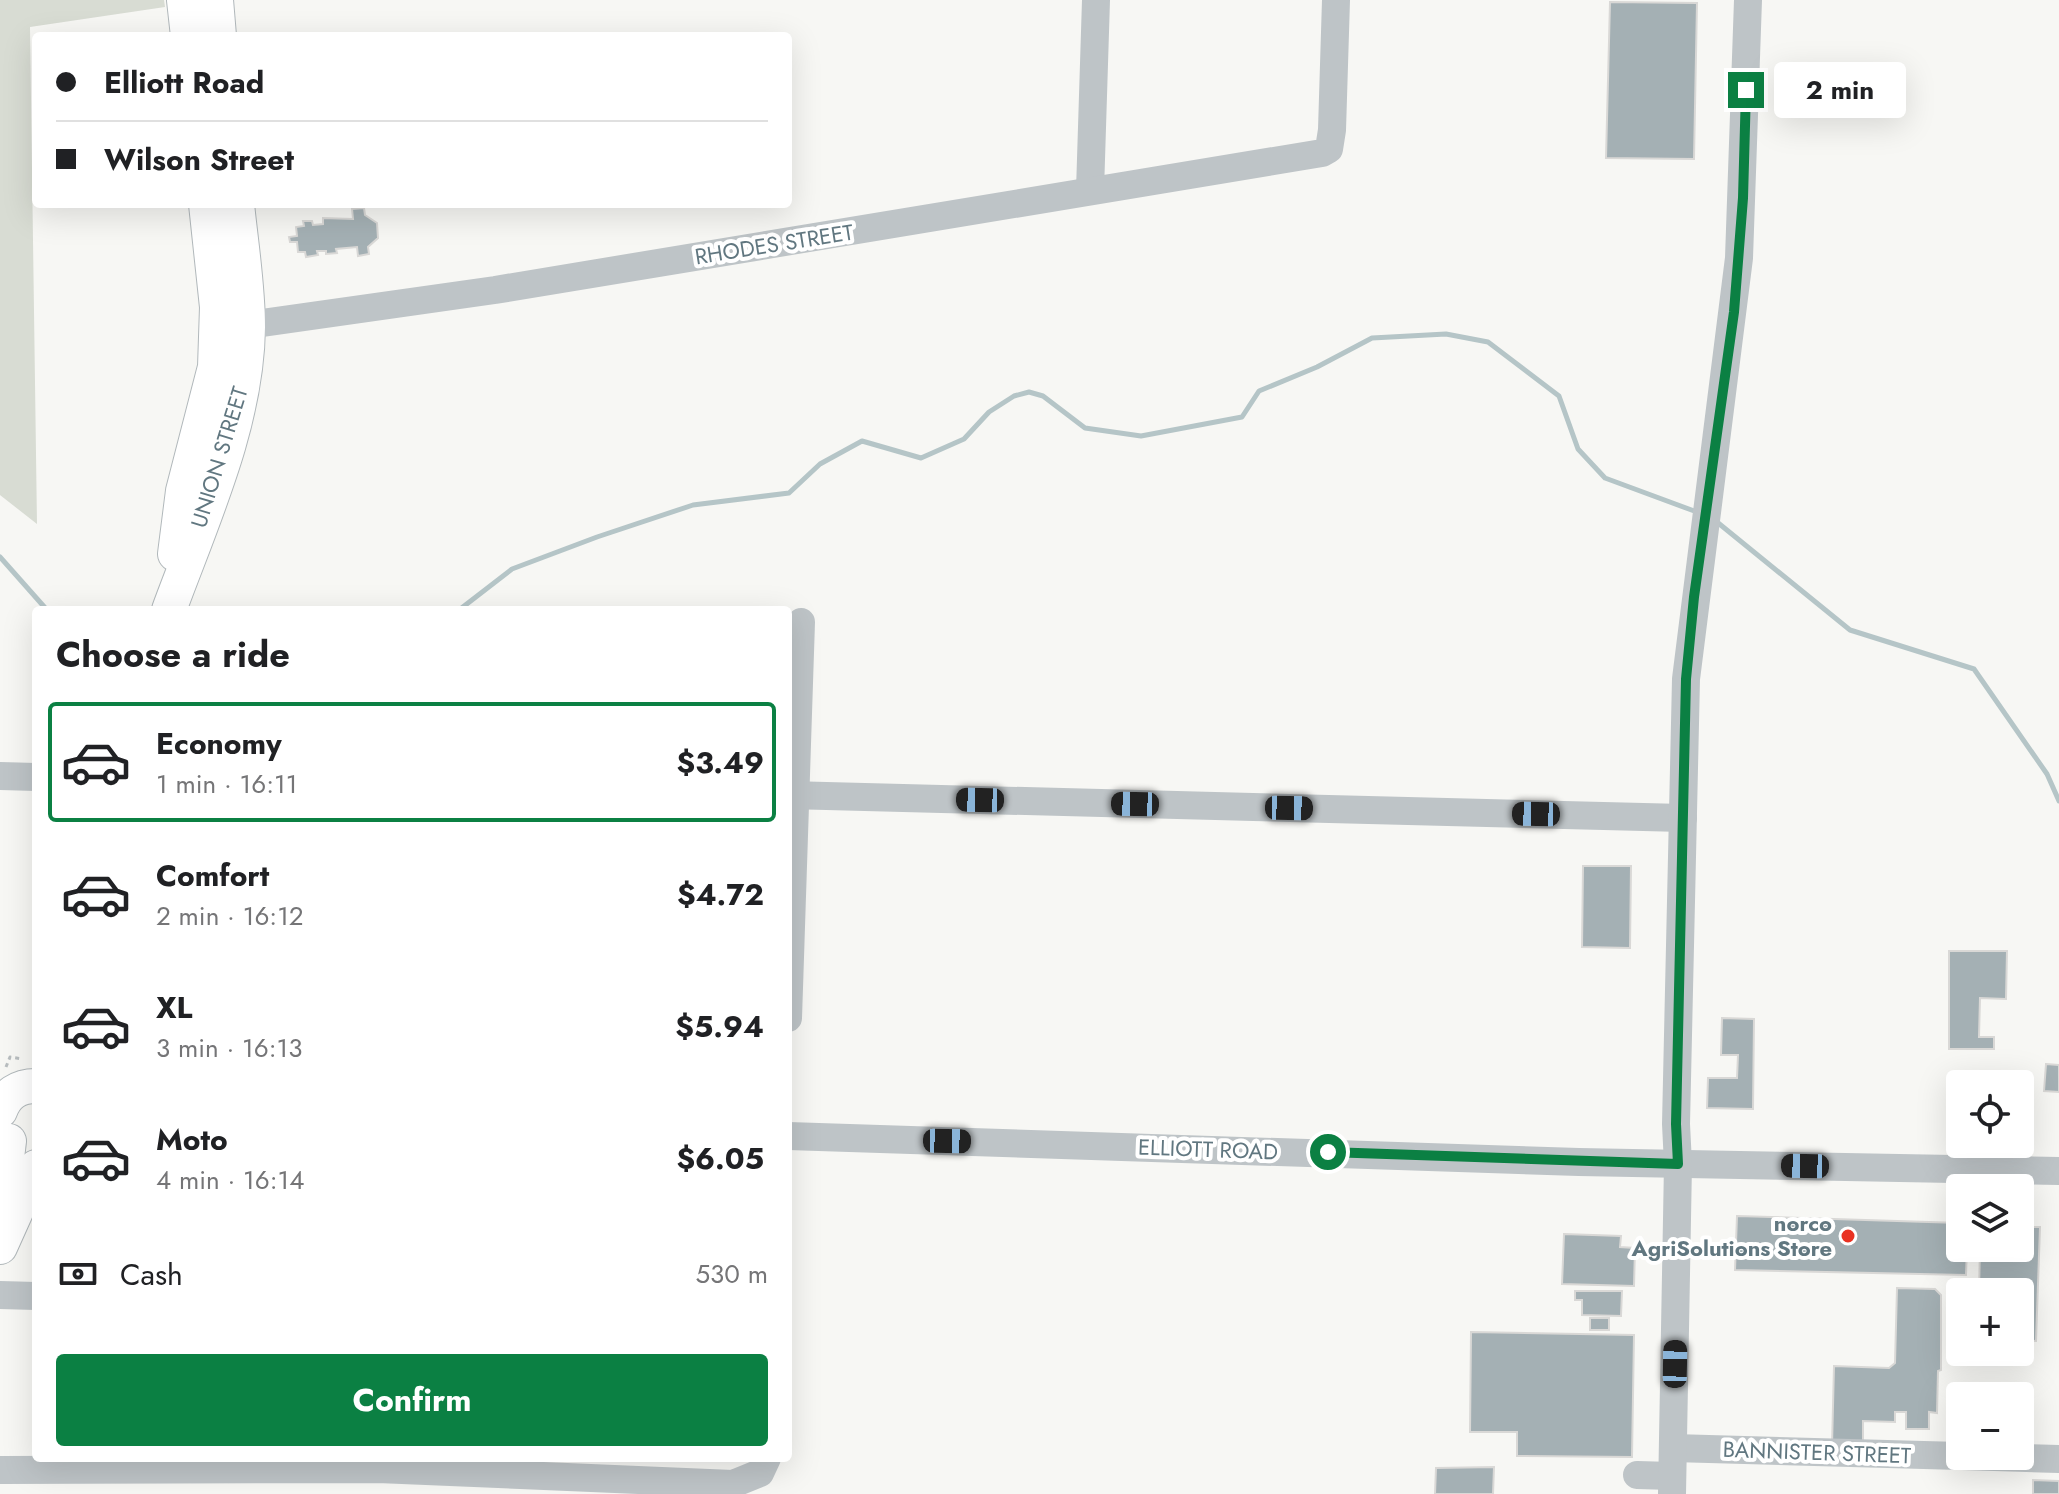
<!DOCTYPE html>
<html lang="en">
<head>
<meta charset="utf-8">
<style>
  :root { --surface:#fff; --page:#f2f2f2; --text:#202124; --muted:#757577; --line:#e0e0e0; --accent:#0b8043 }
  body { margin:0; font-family:Jost,sans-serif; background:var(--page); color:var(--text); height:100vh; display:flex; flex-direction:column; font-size:30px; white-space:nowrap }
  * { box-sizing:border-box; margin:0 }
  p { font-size:26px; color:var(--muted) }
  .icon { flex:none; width:44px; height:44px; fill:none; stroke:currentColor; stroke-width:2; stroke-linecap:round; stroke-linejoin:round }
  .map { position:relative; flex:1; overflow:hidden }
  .details { position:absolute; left:32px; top:606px; width:760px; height:856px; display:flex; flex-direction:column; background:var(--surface); border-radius:8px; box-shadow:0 8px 32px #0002 }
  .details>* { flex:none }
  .hud { position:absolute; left:32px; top:32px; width:760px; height:176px; border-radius:8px; box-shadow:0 8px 32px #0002; display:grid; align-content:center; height:176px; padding:0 24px; background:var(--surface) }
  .controls { position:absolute; left:1946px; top:1070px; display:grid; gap:16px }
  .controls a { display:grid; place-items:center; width:88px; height:88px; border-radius:8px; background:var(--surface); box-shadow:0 8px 32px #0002; font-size:40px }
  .end { position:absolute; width:36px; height:36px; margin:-18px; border:10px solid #0b8043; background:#fff; box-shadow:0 0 0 4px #fff }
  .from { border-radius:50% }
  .bubble { position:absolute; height:56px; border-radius:8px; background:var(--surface); box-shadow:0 8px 32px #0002; font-size:26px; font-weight:700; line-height:56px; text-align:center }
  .car { position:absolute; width:24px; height:48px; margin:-24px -12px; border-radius:10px; box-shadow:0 0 6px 2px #0007; background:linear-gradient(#222 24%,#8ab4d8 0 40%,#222 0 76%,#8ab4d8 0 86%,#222 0) }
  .hud b { display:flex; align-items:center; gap:28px; height:76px; font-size:30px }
  .hud b+b { border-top:2px solid var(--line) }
  .hud i { width:20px; height:20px; background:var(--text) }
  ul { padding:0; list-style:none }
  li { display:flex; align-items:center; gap:24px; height:120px; margin:0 16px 12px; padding:0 8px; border:4px solid transparent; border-radius:8px }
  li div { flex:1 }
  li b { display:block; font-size:30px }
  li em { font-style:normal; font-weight:700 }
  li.on { border-color:var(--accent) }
  li>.icon { width:72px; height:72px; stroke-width:1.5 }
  h2 { padding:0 24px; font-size:36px; line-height:96px }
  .pay { display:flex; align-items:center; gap:20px; height:88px; padding:0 24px; font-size:30px }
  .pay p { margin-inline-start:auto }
  .button { display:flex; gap:16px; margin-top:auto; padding:16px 24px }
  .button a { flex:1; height:92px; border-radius:8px; background:var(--accent); color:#fff; font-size:32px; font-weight:700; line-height:92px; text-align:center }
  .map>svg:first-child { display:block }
  .green { fill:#d8dcd3 }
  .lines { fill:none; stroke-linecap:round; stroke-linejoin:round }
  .stream { stroke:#b5c5c7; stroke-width:5 }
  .building { fill:#a4b0b4; stroke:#d9d8d6; stroke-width:2 }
  .major-casing { stroke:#b1b8bb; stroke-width:36 }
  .path { stroke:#b8bdbf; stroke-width:3; stroke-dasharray:4 4; stroke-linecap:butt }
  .minor { stroke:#bec4c7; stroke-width:28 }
  .major { stroke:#fff; stroke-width:34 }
  .route { stroke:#0b8043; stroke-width:10 }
  .poi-dot { fill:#e93222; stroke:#fff; stroke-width:3 }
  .labels { text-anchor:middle; stroke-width:8; stroke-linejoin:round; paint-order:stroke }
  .street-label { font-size:22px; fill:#617780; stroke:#fff }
  .poi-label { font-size:22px; font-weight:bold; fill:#617780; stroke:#fff; text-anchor:end }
</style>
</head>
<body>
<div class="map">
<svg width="2059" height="1494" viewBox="0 0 2059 1494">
  <rect width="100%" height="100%" fill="#f7f7f4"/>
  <path class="green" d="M0,0H164L165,7L30,27L37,524L0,495Z"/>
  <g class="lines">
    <g class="stream">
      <path d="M1717,522L1850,630L1974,669L2047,774L2059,801"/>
      <path d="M0,557L47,610"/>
      <path d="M459,610L512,569L597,537L693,505L789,493L820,464L862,441L921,458L964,439L989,412L1014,396L1029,392L1043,396L1085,428L1141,436L1242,417L1259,391L1317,367L1372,338L1446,334L1488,342L1559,396L1578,449L1605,478L1697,512"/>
    </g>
  </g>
  <g class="building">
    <path d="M1610,2L1697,3L1694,159L1606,158Z"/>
    <path d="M364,208L365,215L377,223L378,238L368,247L369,254L358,256L357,247L336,249L337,253L326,254V251H317L318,255L306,257L305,252H298L297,242H290L289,237L297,236L296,227L304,226L303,221H312L313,225L323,224V218L353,219L352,209Z"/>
    <path d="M1583,866H1631L1630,948L1582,947Z"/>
    <path d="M1949,951H2007L2006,999L1980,998L1979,1037H1994V1049H1949Z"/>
    <path d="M1722,1018L1754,1019L1753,1109L1707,1108L1708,1078H1737L1738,1055H1721Z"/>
    <path d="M2046,1064L2059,1065V1092L2044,1091Z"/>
    <path d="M1737,1216L1960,1223V1248H1967L1966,1275L1735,1270Z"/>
    <path d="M2020,1227H2040L2036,1341L2020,1340V1292H1979L1980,1248H2020Z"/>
    <path d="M1564,1234L1621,1236L1620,1247L1635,1248L1634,1286L1562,1284Z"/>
    <path d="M1897,1288L1935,1289L1941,1295V1370L1938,1371L1937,1413L1929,1412V1429H1906V1412H1895V1422L1863,1421V1447L1832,1446L1834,1366L1889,1368L1895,1363Z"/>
    <path d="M1575,1291H1622L1621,1316L1582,1315V1300H1575Z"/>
    <rect x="1590" y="1318" width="19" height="12"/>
    <path d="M1471,1332L1634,1335L1632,1457L1517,1456V1432H1470Z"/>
    <path d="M1494,1467L1493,1494H1435L1436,1468Z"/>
    <path d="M2033,1480L2059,1481V1494H2033Z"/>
  </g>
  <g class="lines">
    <defs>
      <g id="major">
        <path d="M184,0L188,36"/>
        <path d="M216,0L219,36"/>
        <path d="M175,554L183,491L215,367L217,307L206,204"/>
        <path d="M169,610C202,520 247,424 248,327C248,286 241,244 237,204"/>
        <path d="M0,1111C6,1094 18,1086 36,1086"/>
        <path d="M0,1216L9,1141"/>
        <path d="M0,1247L36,1167"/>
      </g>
    </defs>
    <use href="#major" class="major-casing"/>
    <path class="path" d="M6,1067L10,1057L23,1059"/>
    <g class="minor">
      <path d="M1090,191L1096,0"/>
      <path d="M226,328L495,290L1322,153L1329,149L1332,130L1336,0"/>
      <path d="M0,776L36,777"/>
      <path d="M788,795L1683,818"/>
      <path d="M788,1018L801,622"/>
      <path d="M788,1136L1579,1162L2059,1171"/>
      <path d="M0,1295L36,1296"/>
      <path d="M1673,1448L1960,1456"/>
      <path d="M1962,1456L2059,1459"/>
      <path d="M0,1470L378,1469L733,1484L760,1473L767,1458"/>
      <path d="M1637,1475L1672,1476"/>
      <path d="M1672,1494L1678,1164L1676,1124L1686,679L1739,258L1748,0"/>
    </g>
    <use href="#major" class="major"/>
  </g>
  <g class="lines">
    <path class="route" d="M1328,1152L1678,1164L1676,1124L1686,679L1694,597L1734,312L1743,198L1746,90"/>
  </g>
  <circle class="poi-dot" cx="1848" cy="1236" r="8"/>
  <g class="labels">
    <g class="street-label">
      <text transform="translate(774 244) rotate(-9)" y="8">RHODES STREET</text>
      <text transform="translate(219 457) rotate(-73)" y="8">UNION STREET</text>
      <text transform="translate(1208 1149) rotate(2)" y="8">ELLIOTT ROAD</text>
      <text transform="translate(1817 1452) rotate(2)" y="8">BANNISTER STREET</text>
    </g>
    <g class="poi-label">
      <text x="1832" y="1231">norco<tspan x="1832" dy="25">AgriSolutions Store</tspan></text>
    </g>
  </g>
</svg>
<div class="controls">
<a><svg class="icon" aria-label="locate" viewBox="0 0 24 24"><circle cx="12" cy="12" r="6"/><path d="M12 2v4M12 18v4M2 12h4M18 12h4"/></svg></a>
<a><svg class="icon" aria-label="layers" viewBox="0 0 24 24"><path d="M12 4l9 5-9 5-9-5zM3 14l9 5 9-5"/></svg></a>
<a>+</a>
<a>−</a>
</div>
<i class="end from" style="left:1328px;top:1152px"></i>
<i class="end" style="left:1746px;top:90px"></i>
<div class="bubble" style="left:1774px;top:62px;width:132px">2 min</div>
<i class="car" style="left:980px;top:800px;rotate:271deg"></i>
<i class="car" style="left:1135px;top:804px;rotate:271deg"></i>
<i class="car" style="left:1289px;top:808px;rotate:91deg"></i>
<i class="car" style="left:1536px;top:814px;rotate:271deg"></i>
<i class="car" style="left:947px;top:1141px;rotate:91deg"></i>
<i class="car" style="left:1805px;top:1166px;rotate:271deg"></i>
<i class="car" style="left:1675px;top:1364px;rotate:1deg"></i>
<div class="hud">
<b><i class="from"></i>Elliott Road</b>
<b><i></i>Wilson Street</b>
</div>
<section class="details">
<h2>Choose a ride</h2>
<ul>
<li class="on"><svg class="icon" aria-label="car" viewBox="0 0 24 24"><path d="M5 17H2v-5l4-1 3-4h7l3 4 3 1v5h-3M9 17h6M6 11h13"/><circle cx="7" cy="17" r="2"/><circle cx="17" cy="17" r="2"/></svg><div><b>Economy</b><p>1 min · 16:11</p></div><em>$3.49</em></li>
<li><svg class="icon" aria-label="car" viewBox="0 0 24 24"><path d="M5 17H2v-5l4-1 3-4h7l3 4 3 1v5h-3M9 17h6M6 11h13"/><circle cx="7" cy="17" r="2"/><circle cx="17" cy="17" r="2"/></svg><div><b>Comfort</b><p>2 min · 16:12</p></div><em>$4.72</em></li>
<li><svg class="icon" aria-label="car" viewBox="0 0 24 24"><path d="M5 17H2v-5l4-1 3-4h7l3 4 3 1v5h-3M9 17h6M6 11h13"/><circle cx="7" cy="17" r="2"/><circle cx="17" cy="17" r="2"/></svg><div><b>XL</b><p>3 min · 16:13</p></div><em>$5.94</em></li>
<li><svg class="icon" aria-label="car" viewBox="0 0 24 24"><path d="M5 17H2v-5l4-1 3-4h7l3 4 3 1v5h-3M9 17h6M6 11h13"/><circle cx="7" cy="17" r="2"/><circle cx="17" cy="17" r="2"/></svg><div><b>Moto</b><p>4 min · 16:14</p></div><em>$6.05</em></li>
</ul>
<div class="pay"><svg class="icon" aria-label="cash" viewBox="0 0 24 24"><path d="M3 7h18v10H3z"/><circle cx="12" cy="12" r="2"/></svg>Cash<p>530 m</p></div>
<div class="button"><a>Confirm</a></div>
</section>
</div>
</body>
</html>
